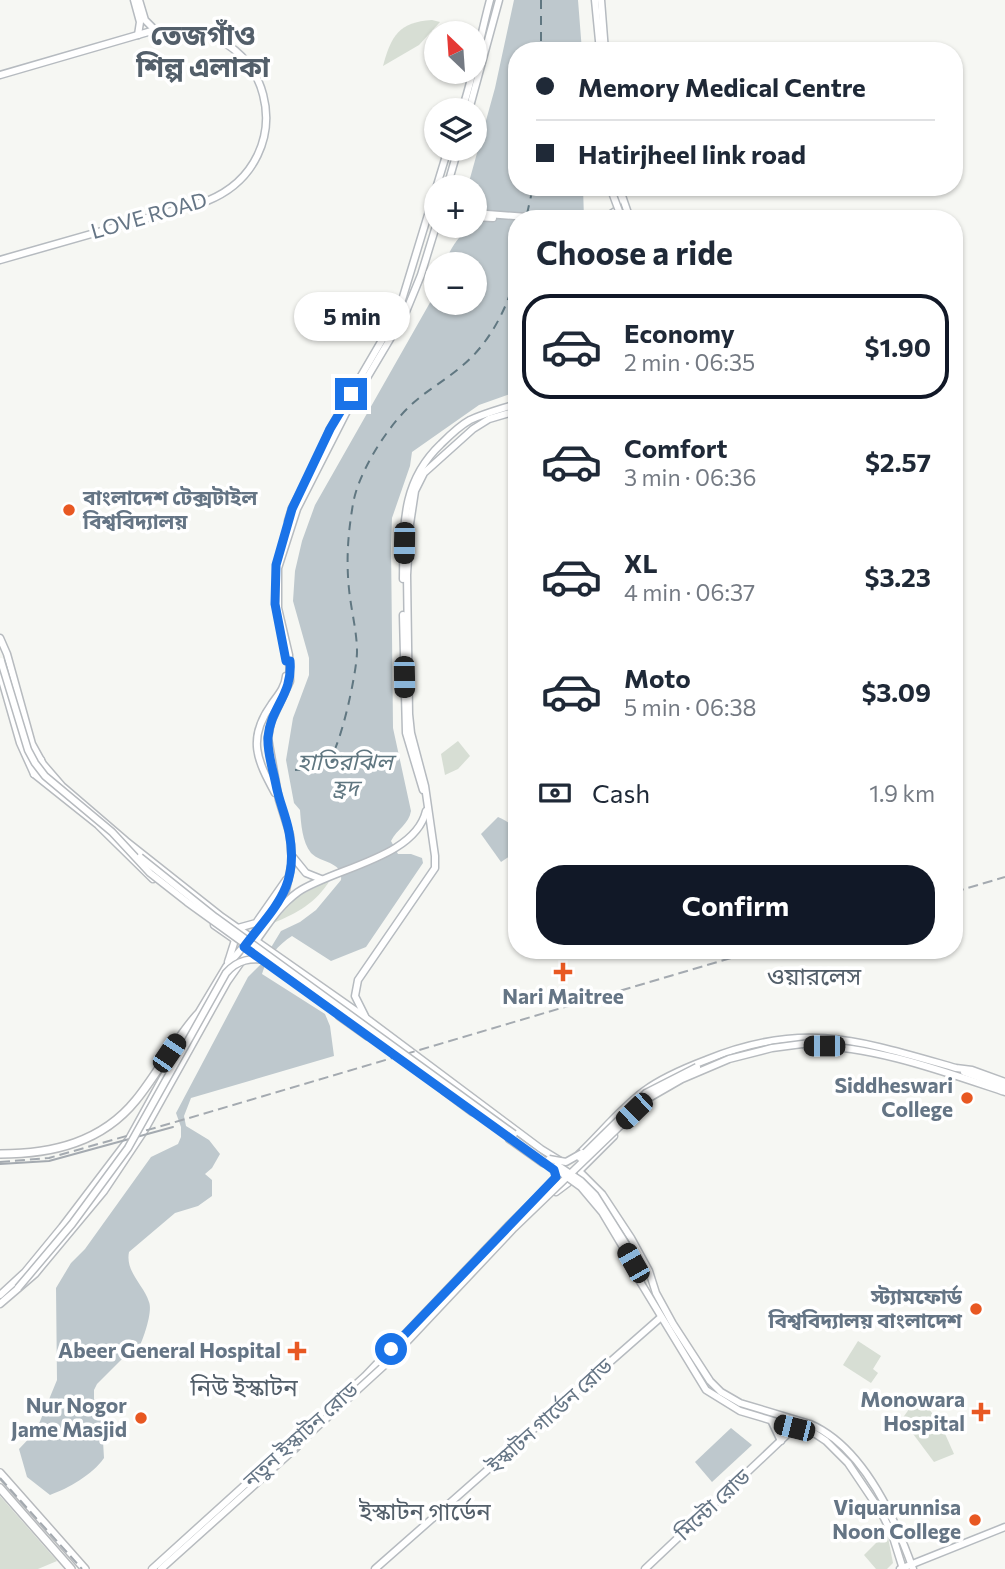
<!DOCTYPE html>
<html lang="en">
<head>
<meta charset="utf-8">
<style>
  :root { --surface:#fff; --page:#f2f2f3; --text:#1f2937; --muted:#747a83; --line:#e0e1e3; --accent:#111827 }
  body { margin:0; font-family:Commissioner,"Noto Sans Bengali",sans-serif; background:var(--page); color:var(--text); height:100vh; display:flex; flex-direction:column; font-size:26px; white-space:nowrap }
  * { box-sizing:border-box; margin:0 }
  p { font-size:23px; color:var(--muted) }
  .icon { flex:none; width:38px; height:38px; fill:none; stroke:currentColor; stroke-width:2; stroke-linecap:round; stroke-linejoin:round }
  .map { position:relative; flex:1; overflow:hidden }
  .side { position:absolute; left:508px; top:210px; width:455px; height:749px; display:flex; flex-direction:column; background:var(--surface); border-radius:28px; box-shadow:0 2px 5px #0004 }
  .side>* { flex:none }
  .top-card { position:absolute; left:508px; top:42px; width:455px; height:154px; border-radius:28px; box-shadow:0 2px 5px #0004; display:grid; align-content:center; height:154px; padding:0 28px; background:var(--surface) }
  .needle { width:46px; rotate:335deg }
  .fabs { position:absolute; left:424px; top:21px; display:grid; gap:14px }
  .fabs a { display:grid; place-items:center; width:63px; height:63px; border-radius:50%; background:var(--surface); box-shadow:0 2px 5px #0004; font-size:35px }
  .end { position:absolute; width:32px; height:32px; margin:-16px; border:9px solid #1a73e8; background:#fff; box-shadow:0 0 0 4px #fff }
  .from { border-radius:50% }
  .bubble { position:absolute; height:49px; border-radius:24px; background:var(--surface); box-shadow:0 2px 5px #0004; font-size:23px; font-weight:700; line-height:49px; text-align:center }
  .car { position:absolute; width:21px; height:42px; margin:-21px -10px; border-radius:9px; box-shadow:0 0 5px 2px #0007; background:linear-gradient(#222 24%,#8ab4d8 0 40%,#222 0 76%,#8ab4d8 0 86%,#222 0) }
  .top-card b { display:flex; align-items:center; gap:24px; height:66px; font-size:26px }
  .top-card b+b { border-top:2px solid var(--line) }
  .top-card i { width:18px; height:18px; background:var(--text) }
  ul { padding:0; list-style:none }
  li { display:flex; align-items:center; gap:21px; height:105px; margin:0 14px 10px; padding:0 14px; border:4px solid transparent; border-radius:28px }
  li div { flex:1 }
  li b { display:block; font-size:26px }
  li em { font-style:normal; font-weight:700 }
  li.selected { border-color:var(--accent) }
  li>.icon { width:63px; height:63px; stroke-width:1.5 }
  h2 { padding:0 28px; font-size:32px; line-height:84px }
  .pay { display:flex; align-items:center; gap:18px; height:77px; padding:0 28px; font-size:26px }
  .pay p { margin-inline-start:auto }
  .action { display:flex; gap:14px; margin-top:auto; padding:14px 28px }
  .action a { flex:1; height:80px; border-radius:28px; background:var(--accent); color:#fff; font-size:28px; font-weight:700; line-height:80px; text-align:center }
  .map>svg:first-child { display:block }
  .green { fill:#d7ded4 }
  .water { fill:#bec8cd }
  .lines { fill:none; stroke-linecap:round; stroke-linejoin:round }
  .ferry { stroke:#607781; stroke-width:2; stroke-dasharray:9 7; stroke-linecap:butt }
  .secondary-casing { stroke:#b6bbc0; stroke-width:9 }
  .primary-casing { stroke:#b7bbbf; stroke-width:9 }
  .trunk-casing { stroke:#b7babd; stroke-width:10 }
  .motorway-casing { stroke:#b7babd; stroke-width:10 }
  .secondary { stroke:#fff; stroke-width:6 }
  .primary { stroke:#fff; stroke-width:6 }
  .trunk { stroke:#fff; stroke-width:7 }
  .motorway { stroke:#fff; stroke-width:7 }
  .tram { stroke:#a4aab0; stroke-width:2 }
  .rail { stroke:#a4aab0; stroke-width:2; stroke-dasharray:10 5; stroke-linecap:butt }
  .secondary-bridge-casing { stroke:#b6bbc0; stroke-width:9; stroke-linecap:butt }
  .primary-bridge-casing { stroke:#b7bbbf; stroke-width:9; stroke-linecap:butt }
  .secondary-bridge { stroke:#fff; stroke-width:6 }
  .primary-bridge { stroke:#fff; stroke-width:6 }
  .route { stroke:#1a73e8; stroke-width:9 }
  .poi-dot { fill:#e85822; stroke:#fff; stroke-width:2.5 }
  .labels { text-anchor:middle; stroke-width:7; stroke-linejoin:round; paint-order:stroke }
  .street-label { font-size:21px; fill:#657585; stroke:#fff }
  .poi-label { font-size:21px; font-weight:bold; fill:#657585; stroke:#fff; text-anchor:end }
  .water-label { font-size:23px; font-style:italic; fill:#607781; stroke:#fff }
  .quarter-label { font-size:24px; fill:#535f6a; stroke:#fff }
  .district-label { font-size:28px; font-weight:bold; fill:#535f6a; stroke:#fff }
</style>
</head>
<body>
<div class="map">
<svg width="1005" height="1569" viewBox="0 0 1005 1569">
  <rect width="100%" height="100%" fill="#f6f7f3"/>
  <g class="green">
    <path d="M432,20L440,22L419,45L383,66C391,36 399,22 432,20Z"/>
    <path d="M458,741L470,756L458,769L445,775L441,754Z"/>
    <path d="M330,880C317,902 296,914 273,923L298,896Z"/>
    <path d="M858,1341L881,1356L873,1369L878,1373L871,1383L843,1365Z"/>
    <path d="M919,1395L942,1427L954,1454L934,1462L902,1419Z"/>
    <path d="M0,1496L57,1561L38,1569H0Z"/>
    <path d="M887,1532L893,1563L887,1569H876L864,1555Z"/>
  </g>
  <g class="water">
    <path d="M514,0H578L582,51H516V187H583L584,219H516V392L479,405L412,452L410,466L392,518L391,545L393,728L411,811C409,824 397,829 391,841L398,854H411L422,858L423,863L366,947L331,961L292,936C279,944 266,959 262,974L325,1014L330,1026L334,1056L191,1098L184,1116L186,1126L209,1140L220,1154L212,1168L205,1174L212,1180V1196L198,1206L175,1213L129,1252C125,1272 144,1285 149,1302C153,1312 143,1340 138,1350L122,1359L97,1384L94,1390V1399L106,1426L103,1441L104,1458C92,1475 69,1488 50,1495L27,1477L19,1449L36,1431L57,1380L56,1288L71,1263L85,1249L151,1157L178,1144L181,1137V1127L176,1113L248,977L261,964L281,931L300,922L316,910L341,880C343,861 322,864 311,853C302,842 301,823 300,810L294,803L286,760L293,718L309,675V658L293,601L295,571L302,541L315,505L436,292V303H474V264H446C448,249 460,237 469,226H474V187H470L469,182L495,88Z"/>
    <path d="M498,817C516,824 516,834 516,852L501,862L481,834Z"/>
    <path d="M731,1428L752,1445L712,1482L695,1462Z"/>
  </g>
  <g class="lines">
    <g class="ferry">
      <path d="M541,0V51"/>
      <path d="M527,214L533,187"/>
      <path d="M295,770C305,769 318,771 326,764C340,753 357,671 357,652C357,631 351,610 349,589C346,560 348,533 353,504C358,473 387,427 411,405C427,390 446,380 462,366C489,344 510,305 516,271"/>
    </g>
    <defs>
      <g id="secondary">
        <path d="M134,0L140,22L138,35"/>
        <path d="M139,0L145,20L155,30"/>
        <path d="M595,0L600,51"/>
        <path d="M601,0L605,51"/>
        <path d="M0,75L155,30C275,15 306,161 207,201L0,260"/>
        <path d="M462,110C474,74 480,37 490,0"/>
        <path d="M469,110L499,0"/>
        <path d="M447,187L458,149"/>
        <path d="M619,187L630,219"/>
        <path d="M474,213L553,219"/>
        <path d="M474,217L493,218"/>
        <path d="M603,219L617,210L620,192"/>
        <path d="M288,521L292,508L315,466L330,429L385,335L402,300L448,149"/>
        <path d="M403,579C404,527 400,483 441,444C450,435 459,426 470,420C485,413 501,409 516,404"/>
        <path d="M403,615L406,733L423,790"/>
        <path d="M275,793C257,760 247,739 271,705C277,696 285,688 286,676"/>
        <path d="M293,857L306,873L321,879"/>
        <path d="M238,928L256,923L286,880"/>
        <path d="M251,938L286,890L292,862L290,835L279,800L268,738L271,722L290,681L289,655L278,608V568L297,509L346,413L405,314L421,275L436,226"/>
        <path d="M256,941C269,923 280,905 298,892C334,868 415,858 426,811"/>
        <path d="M365,1016L355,996L358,980L435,868V856L425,786L411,733L409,714L407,575L410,524L415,491L424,473L473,429L489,419L516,411"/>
        <path d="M772,1422L781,1441"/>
        <path d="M375,1569L660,1318"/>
        <path d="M645,1569L794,1428"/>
        <path d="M900,1569L1005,1527"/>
      </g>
      <g id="primary">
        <path d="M0,638L7,654L32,744L43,764L62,786L126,841L222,917L366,1018L541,1149L559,1160"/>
        <path d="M0,673L20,743L34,774L37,772"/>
        <path d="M41,760V768L34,774L98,825L153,879"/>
        <path d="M214,925L234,939"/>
        <path d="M228,962L235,940"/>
        <path d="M339,1016L367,1036"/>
        <path d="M196,1017L226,967L249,940"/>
        <path d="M806,1046C869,1044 945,1072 1005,1092"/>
        <path d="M964,1072L1005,1087"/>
        <path d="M444,1091L472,1112"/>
        <path d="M509,1139L543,1163"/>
        <path d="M579,1154C601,1133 620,1109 644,1091C663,1077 685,1068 706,1060C803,1020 861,1041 956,1068L972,1070L1005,1082"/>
        <path d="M581,1169L614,1136"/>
        <path d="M581,1173L602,1194L631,1238L649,1271L656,1293L673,1324L710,1381L721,1392L740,1403L810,1424C863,1447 895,1518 913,1569"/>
        <path d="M556,1192L568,1183"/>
        <path d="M636,1275L706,1390L740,1411L814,1433L826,1441L848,1463L881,1512L892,1534L903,1569"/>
        <path d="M0,1295L25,1272L62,1227L129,1139L191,1027"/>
        <path d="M0,1304L35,1274L104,1191L144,1131L227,982L253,945"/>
        <path d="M152,1569L365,1376L508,1226L561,1174L555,1171"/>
        <path d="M161,1569L297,1447"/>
      </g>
      <g id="trunk">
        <path d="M0,1473L85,1569"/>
        <path d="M0,1488L71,1569"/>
      </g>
      <path id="motorway" d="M0,1154C53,1154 102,1142 136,1100C158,1073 174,1041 197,1015"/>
    </defs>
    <use href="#secondary" class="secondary-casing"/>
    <use href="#primary" class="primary-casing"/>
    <use href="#trunk" class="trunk-casing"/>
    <use href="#motorway" class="motorway-casing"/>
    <use href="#secondary" class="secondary"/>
    <use href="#primary" class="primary"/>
    <use href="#trunk" class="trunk"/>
    <use href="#motorway" class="motorway"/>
    <path class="tram" d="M0,1164L49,1161L173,1127"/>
    <g class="rail">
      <path d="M954,892L1005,877"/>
      <path d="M0,1162L49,1158L172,1123L758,950"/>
      <path d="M0,1478L82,1569"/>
    </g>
    <defs>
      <path id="secondary-bridge" d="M610,187L622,219"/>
      <g id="primary-bridge">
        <path d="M1,661L28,750L35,763L45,776L112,832L150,873L187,902L581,1187L602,1212L642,1279"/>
        <path d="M140,857L215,917L514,1134"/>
        <path d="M580,1158L646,1093L697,1067"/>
        <path d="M549,1159L566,1162L582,1153"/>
        <path d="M557,1165L581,1181L595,1195L646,1276"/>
        <path d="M18,1288L72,1224L128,1148L226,973C238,959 251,958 268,960"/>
        <path d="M294,1448L387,1363L514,1228L649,1098L682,1079L729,1059L772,1048L810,1043"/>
      </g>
    </defs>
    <use href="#secondary-bridge" class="secondary-bridge-casing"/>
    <use href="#primary-bridge" class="primary-bridge-casing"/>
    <use href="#secondary-bridge" class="secondary-bridge"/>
    <use href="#primary-bridge" class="primary-bridge"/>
  </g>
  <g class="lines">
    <path class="route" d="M351,394L330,429L292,509L276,565L275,604L286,661H290C293,695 271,706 268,737C267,753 273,769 276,785C279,801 286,816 289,832C300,887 275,906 244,947L554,1170L556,1177L391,1349"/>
  </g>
  <g class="poi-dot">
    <circle cx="69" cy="510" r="7"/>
    <path d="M559.5 961.5h7v7h7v7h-7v7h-7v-7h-7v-7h7z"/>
    <circle cx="967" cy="1098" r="7"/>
    <circle cx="976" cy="1309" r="7"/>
    <path d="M293.5 1340.5h7v7h7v7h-7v7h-7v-7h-7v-7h7z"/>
    <path d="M977.5 1401.5h7v7h7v7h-7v7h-7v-7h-7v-7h7z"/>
    <circle cx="141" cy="1418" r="7"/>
    <circle cx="975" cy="1520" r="7"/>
  </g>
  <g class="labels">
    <g class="street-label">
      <text transform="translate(149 216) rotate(-16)" y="7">LOVE ROAD</text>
      <text transform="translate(550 1416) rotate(-42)" y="7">ইস্কাটন গার্ডেন রোড</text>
      <text transform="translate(301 1435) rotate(-42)" y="7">নতুন ইস্কাটন রোড</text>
      <text transform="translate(713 1505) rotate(-43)" y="7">মিন্টো রোড</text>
    </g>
    <g class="poi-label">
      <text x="83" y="505" text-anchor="start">বাংলাদেশ টেক্সটাইল<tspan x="83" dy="24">বিশ্ববিদ্যালয়</tspan></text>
      <text x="563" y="1004" text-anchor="middle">Nari Maitree</text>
      <text x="953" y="1093">Siddheswari<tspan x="953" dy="24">College</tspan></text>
      <text x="962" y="1304">স্ট্যামফোর্ড<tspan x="962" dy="24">বিশ্ববিদ্যালয় বাংলাদেশ</tspan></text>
      <text x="281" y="1358">Abeer General Hospital</text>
      <text x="965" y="1407">Monowara<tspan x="965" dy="24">Hospital</tspan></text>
      <text x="127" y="1413">Nur Nogor<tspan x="127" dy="24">Jame Masjid</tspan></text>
      <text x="961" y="1515">Viquarunnisa<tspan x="961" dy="24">Noon College</tspan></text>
    </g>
    <g class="water-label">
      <text x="345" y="770">হাতিরঝিল<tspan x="345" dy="26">হ্রদ</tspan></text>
    </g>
    <g class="quarter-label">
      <text x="814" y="985">ওয়ারলেস</text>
      <text x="244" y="1396">নিউ ইস্কাটন</text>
      <text x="425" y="1520">ইস্কাটন গার্ডেন</text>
    </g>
    <g class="district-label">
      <text x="203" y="45">তেজগাঁও<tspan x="203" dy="32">শিল্প এলাকা</tspan></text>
    </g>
  </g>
</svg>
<div class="fabs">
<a><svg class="needle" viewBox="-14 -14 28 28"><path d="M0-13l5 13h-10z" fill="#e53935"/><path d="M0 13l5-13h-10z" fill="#747a83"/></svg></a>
<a><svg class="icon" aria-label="layers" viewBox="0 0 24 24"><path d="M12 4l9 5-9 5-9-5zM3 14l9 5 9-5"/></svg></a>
<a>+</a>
<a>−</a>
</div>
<i class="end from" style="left:391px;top:1349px"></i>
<i class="end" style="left:351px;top:394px"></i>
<div class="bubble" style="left:294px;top:292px;width:116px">5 min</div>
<i class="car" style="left:404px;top:543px;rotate:181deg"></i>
<i class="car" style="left:404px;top:677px;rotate:179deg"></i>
<i class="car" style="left:824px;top:1046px;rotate:270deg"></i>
<i class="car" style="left:169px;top:1053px;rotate:34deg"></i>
<i class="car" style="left:634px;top:1111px;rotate:226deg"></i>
<i class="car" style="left:633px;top:1263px;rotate:330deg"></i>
<i class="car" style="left:794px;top:1428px;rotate:284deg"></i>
<div class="top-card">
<b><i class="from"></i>Memory Medical Centre</b>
<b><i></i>Hatirjheel link road</b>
</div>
<section class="side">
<h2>Choose a ride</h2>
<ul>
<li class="selected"><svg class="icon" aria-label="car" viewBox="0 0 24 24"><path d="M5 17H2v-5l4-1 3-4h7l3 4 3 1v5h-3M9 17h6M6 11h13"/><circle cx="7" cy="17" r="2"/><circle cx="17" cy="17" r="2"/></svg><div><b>Economy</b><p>2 min · 06:35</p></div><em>$1.90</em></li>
<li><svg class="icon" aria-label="car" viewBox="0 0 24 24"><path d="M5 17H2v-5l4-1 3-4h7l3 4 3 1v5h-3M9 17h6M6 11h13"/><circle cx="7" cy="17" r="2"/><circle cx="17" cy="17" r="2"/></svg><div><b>Comfort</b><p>3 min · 06:36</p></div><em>$2.57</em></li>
<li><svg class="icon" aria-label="car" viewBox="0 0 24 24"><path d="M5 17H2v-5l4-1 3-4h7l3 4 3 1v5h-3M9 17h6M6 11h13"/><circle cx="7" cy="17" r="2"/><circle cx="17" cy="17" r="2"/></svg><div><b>XL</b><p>4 min · 06:37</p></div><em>$3.23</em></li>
<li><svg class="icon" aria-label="car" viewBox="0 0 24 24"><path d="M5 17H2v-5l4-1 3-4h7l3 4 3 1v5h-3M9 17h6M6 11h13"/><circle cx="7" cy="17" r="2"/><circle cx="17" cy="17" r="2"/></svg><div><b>Moto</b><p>5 min · 06:38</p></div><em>$3.09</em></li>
</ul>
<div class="pay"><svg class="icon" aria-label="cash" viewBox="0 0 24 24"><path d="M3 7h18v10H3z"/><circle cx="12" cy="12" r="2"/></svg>Cash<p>1.9 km</p></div>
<div class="action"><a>Confirm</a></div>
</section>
</div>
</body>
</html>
